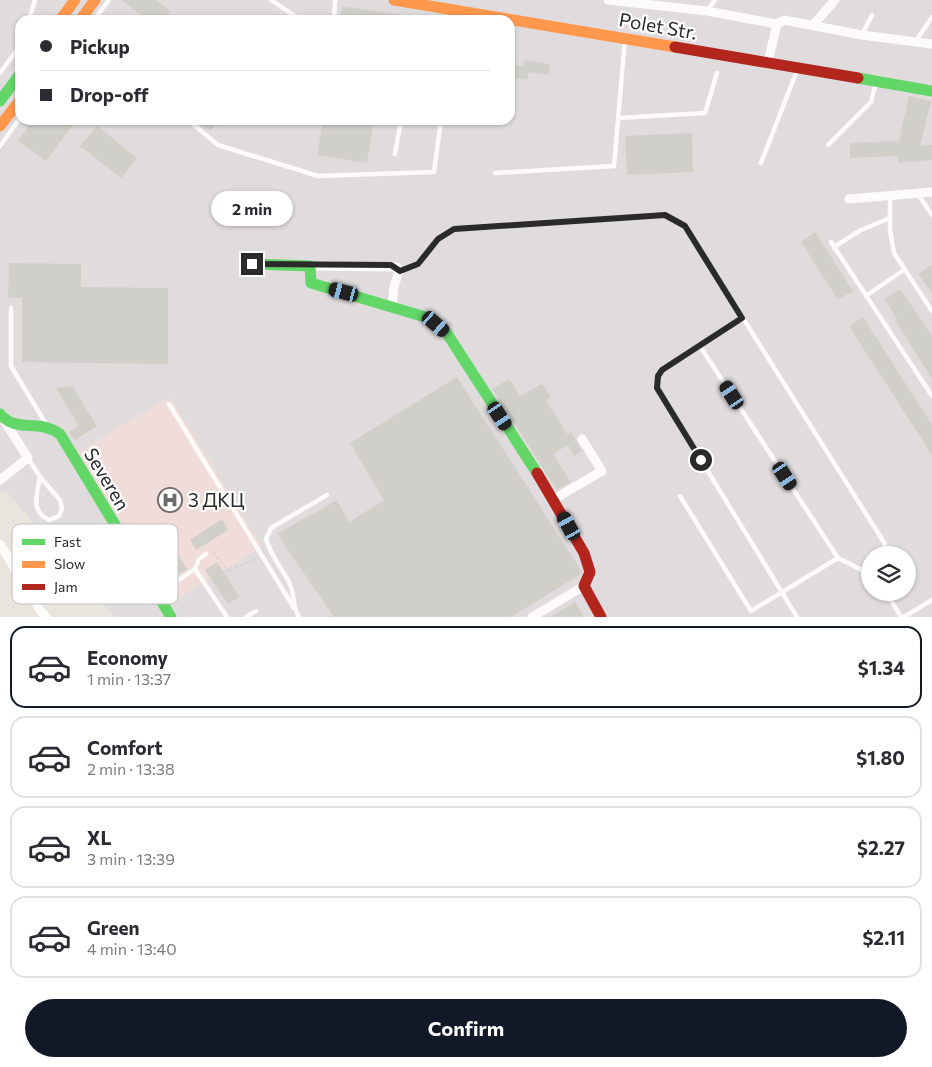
<!DOCTYPE html>
<html lang="en">
<head>
<meta charset="utf-8">
<style>
  :root { --surface:#fff; --page:#f2f2f3; --text:#2b2b33; --muted:#7c7c81; --line:#e1e1e2; --accent:#111827 }
  body { margin:0; font-family:Commissioner,sans-serif; background:var(--page); color:var(--text); height:100vh; display:flex; flex-direction:column; font-size:19px; white-space:nowrap }
  * { box-sizing:border-box; margin:0 }
  p { font-size:16px; color:var(--muted) }
  .icon { flex:none; width:28px; height:28px; fill:none; stroke:currentColor; stroke-width:2; stroke-linecap:round; stroke-linejoin:round }
  .map { position:relative; height:617px; overflow:hidden }
  .sheet { display:flex; flex-direction:column; background:var(--surface); flex:1 }
  .sheet>* { flex:none }
  .top-card { position:absolute; left:15px; top:15px; width:500px; height:110px; border-radius:15px; box-shadow:0 1px 4px #0004; display:grid; align-content:center; height:110px; padding:0 25px; background:var(--surface) }
  .fabs { position:absolute; left:861px; top:546px; display:grid; gap:10px }
  .fabs a { display:grid; place-items:center; width:55px; height:55px; border-radius:50%; background:var(--surface); box-shadow:0 1px 4px #0004; font-size:25px }
  .end { position:absolute; width:22px; height:22px; margin:-11px; border:6px solid #2a2a2a; background:#fff; box-shadow:0 0 0 2px #fff }
  .from { border-radius:50% }
  .bubble { position:absolute; height:35px; border-radius:18px; background:var(--surface); box-shadow:0 1px 4px #0004; font-size:16px; font-weight:700; line-height:35px; text-align:center }
  .car { position:absolute; width:15px; height:30px; margin:-15px -8px; border-radius:6px; box-shadow:0 0 4px 1px #0007; background:linear-gradient(#222 24%,#8ab4d8 0 40%,#222 0 76%,#8ab4d8 0 86%,#222 0) }
  .top-card b { display:flex; align-items:center; gap:18px; height:48px; font-size:19px }
  .top-card b+b { border-top:1px solid var(--line) }
  .top-card i { width:12px; height:12px; background:var(--text) }
  ul { padding:9px 0 0; list-style:none }
  li { display:flex; align-items:center; gap:15px; height:82px; margin:0 10px 8px; padding:0 15px; border:2px solid var(--line); border-radius:15px }
  li div { flex:1 }
  li b { display:block; font-size:19px }
  li em { font-style:normal; font-weight:700 }
  li.current { border-color:var(--accent) }
  li>.icon { width:45px; height:45px; stroke-width:1.5 }
  .action { display:flex; gap:10px; margin-top:auto; padding:10px 25px }
  .action a { flex:1; height:58px; border-radius:30px; background:var(--accent); color:#fff; font-size:20px; font-weight:700; line-height:58px; text-align:center }
  .map>svg:first-child { display:block }
  .industrial { fill:#e0dcde; fill-rule:evenodd }
  .medical { fill:#f0ddda }
  .building { fill:#d1cfca }
  .lines { fill:none; stroke-linecap:round; stroke-linejoin:round }
  .path { stroke:#c8c7c6; stroke-width:1; stroke-dasharray:4 2.5; stroke-linecap:butt }
  .lane { stroke:#fcfbfa; stroke-width:4.5 }
  .street { stroke:#fcfbfa; stroke-width:9 }
  .fast { stroke:#63d668; stroke-width:11 }
  .slow { stroke:#ff974d; stroke-width:11 }
  .jam { stroke:#b3261e; stroke-width:11 }
  .rail { stroke:#dddddf; stroke-width:2.5 }
  .route { stroke:#2a2a2a; stroke-width:6 }
  .labels { text-anchor:middle; stroke-width:4.5; stroke-linejoin:round; paint-order:stroke }
  .street-label { font-size:19px; fill:#2a2a2a; stroke:#fff }
  .poi-label { font-size:19px; fill:#2a2a2a; stroke:#fff; text-anchor:start }
  .key { fill:#fff; stroke:#bfbfbf; stroke-width:1 }
  .key-label { font-size:14px; fill:#2a2a2a }
</style>
</head>
<body>
<div class="map">
<svg width="932" height="617" viewBox="0 0 932 617">
  <rect width="100%" height="100%" fill="#e9e5de"/>
  <path class="industrial" d="M0,0H932V617H114L5,490L0,492ZM20,20H510V120H20ZM870,555H908V592H870Z"/>
  <path class="medical" d="M170,397L262,547L170,603L78,452Z"/>
  <g class="building">
    <path d="M121,0H156L170,11L163,20H148Z"/>
    <path d="M342,6L408,16V20H340Z"/>
    <path d="M524,60L550,64L548,75L529,72L527,80L510,77V64L523,66Z"/>
    <path d="M909,96L931,101L920,146L932,145V160L898,163V156L850,158V143L899,141Z"/>
    <path d="M33,120H76L46,161L18,141Z"/>
    <path d="M196,120H219L211,131Z"/>
    <path d="M323,120H374L367,163L317,155Z"/>
    <path d="M97,126L137,158L121,178L80,146Z"/>
    <path d="M692,133L693,172L627,175L625,136Z"/>
    <path d="M815,232L853,291L838,300L801,242Z"/>
    <path d="M9,263L81,264V287L168,288V364L22,362V298H8Z"/>
    <path d="M932,265V293L918,274Z"/>
    <path d="M900,289L932,336V379L895,320L897,319L885,299Z"/>
    <path d="M863,317L932,425V455L849,326Z"/>
    <path d="M457,377L582,572L581,574L511,617H334L277,534L337,500L349,522L384,500L350,443Z"/>
    <path d="M509,379L520,396L542,384L551,397L546,400L567,434L571,432L582,451L574,456L568,445L553,454L571,482L557,490L492,389Z"/>
    <path d="M72,386L97,426L75,440L69,432L79,426L56,388Z"/>
    <path d="M222,519L228,530L196,550L190,540Z"/>
    <path d="M179,556L187,569L164,585L155,572Z"/>
    <path d="M217,562L240,597L228,604L205,570Z"/>
    <path d="M575,602L584,617H550Z"/>
  </g>
  <g class="lines">
    <path class="path" d="M212,551L228,571L255,559"/>
    <g class="lane">
      <path d="M271,0L301,20"/>
      <path d="M707,11L715,0"/>
      <path d="M29,20L35,0"/>
      <path d="M94,20L109,0"/>
      <path d="M334,20L335,0"/>
      <path d="M455,20L456,11"/>
      <path d="M862,35L872,15"/>
      <path d="M916,41L932,17"/>
      <path d="M0,73L20,46"/>
      <path d="M618,118L705,113L717,73"/>
      <path d="M188,120L218,145L318,176L434,172L441,120"/>
      <path d="M828,145L871,102L876,82"/>
      <path d="M0,146L20,118"/>
      <path d="M395,154L401,120"/>
      <path d="M761,163L798,68"/>
      <path d="M495,173L614,166L625,39"/>
      <path d="M917,193L932,215"/>
      <path d="M890,195V230L894,253L932,311"/>
      <path d="M831,242L932,396"/>
      <path d="M834,247L861,230L890,218"/>
      <path d="M399,271L418,264L438,239L454,229L665,215L685,226L885,544L882,555"/>
      <path d="M866,296L905,269"/>
      <path d="M11,308V366L46,424"/>
      <path d="M742,318L663,370L658,376L657,388L797,617"/>
      <path d="M700,346L838,558L870,574"/>
      <path d="M169,404L294,608"/>
      <path d="M28,458L40,477L60,500L62,509L59,516L49,520C30,511 37,494 40,477"/>
      <path d="M680,496L751,611L838,558"/>
      <path d="M195,569L199,559L206,554"/>
      <path d="M886,592L901,617"/>
      <path d="M158,594L195,569L227,617"/>
      <path d="M246,617L256,611"/>
      <path d="M299,617C292,606 295,593 289,582C281,567 271,556 266,539L271,528L327,495"/>
      <path d="M904,617L932,600"/>
    </g>
    <g class="street">
      <path d="M608,0L707,11L777,24"/>
      <path d="M813,25L835,0"/>
      <path d="M768,62L777,24L784,20L862,35L932,44"/>
      <path d="M849,199L932,192"/>
      <path d="M310,266L397,267L399,271L394,287L392,306"/>
      <path d="M0,480L28,458L5,422"/>
      <path d="M554,499L602,471L582,439"/>
      <path d="M0,544L40,610L46,617"/>
      <path d="M532,617L584,586"/>
    </g>
    <g class="fast">
      <path d="M858,78L932,91"/>
      <path d="M0,101L20,74"/>
      <path d="M252,264L310,266L311,283L425,317L446,332L537,473"/>
      <path d="M0,414C17,434 37,418 60,434L171,617"/>
    </g>
    <g class="slow">
      <path d="M394,0L675,47"/>
      <path d="M60,20L75,0"/>
      <path d="M80,20L95,0"/>
      <path d="M0,126L20,100"/>
    </g>
    <g class="jam">
      <path d="M675,47L858,78"/>
      <path d="M537,473L584,553L590,572L584,586L601,617"/>
    </g>
    <g class="rail">
      <path d="M0,7L4,0"/>
      <path d="M201,226L932,177"/>
      <path d="M0,227L53,229L932,169"/>
      <path d="M0,256L159,267"/>
    </g>
  </g>
  <g class="lines">
    <path class="route" d="M252,264L391,265L400,271L418,264L438,239L454,229L665,215L685,226L742,318L662,370L658,376L657,388L701,460"/>
  </g>
  <defs>
    <symbol id="hospital-ring" viewBox="-11 -11 22 22"><circle r="9.5" fill="#fff" stroke="#6d6b69" stroke-width="1.5"/><path d="M-5-5h3v3.5h4V-5h3V5h-3V1.5h-4V5h-3Z" fill="#6d6b69"/></symbol>
  </defs>
  <g fill-rule="evenodd">
    <use href="#hospital-ring" x="156" y="486" width="28" height="28"/>
  </g>
  <g class="labels">
    <g class="street-label">
      <text transform="translate(658 26) rotate(10)" y="7">Polet Str.</text>
      <text transform="translate(107 479) rotate(59)" y="7">Severen</text>
    </g>
    <g class="poi-label">
      <text x="188" y="507">3 ДКЦ</text>
    </g>
  </g>
  <rect x="12" y="524" width="166" height="80" rx="8" class="key"/>
  <rect x="22" y="539" width="23" height="6" fill="#63d668"/>
  <rect x="22" y="561" width="23" height="7" fill="#ff974d"/>
  <rect x="22" y="584" width="23" height="6" fill="#b3261e"/>
  <g class="key-label">
    <text x="54" y="547">Fast</text>
    <text x="54" y="569">Slow</text>
    <text x="54" y="592">Jam</text>
  </g>
</svg>
<div class="fabs">
<a><svg class="icon" aria-label="layers" viewBox="0 0 24 24"><path d="M12 4l9 5-9 5-9-5zM3 14l9 5 9-5"/></svg></a>
</div>
<i class="end from" style="left:701px;top:460px"></i>
<i class="end" style="left:252px;top:264px"></i>
<div class="bubble" style="left:211px;top:191px;width:82px">2 min</div>
<i class="car" style="left:344px;top:292px;rotate:285deg"></i>
<i class="car" style="left:436px;top:324px;rotate:131deg"></i>
<i class="car" style="left:732px;top:395px;rotate:327deg"></i>
<i class="car" style="left:500px;top:416px;rotate:147deg"></i>
<i class="car" style="left:785px;top:476px;rotate:147deg"></i>
<i class="car" style="left:569px;top:526px;rotate:331deg"></i>
<div class="top-card">
<b><i class="from"></i>Pickup</b>
<b><i></i>Drop-off</b>
</div>
</div>
<section class="sheet">
<ul>
<li class="current"><svg class="icon" aria-label="car" viewBox="0 0 24 24"><path d="M5 17H2v-5l4-1 3-4h7l3 4 3 1v5h-3M9 17h6M6 11h13"/><circle cx="7" cy="17" r="2"/><circle cx="17" cy="17" r="2"/></svg><div><b>Economy</b><p>1 min · 13:37</p></div><em>$1.34</em></li>
<li><svg class="icon" aria-label="car" viewBox="0 0 24 24"><path d="M5 17H2v-5l4-1 3-4h7l3 4 3 1v5h-3M9 17h6M6 11h13"/><circle cx="7" cy="17" r="2"/><circle cx="17" cy="17" r="2"/></svg><div><b>Comfort</b><p>2 min · 13:38</p></div><em>$1.80</em></li>
<li><svg class="icon" aria-label="car" viewBox="0 0 24 24"><path d="M5 17H2v-5l4-1 3-4h7l3 4 3 1v5h-3M9 17h6M6 11h13"/><circle cx="7" cy="17" r="2"/><circle cx="17" cy="17" r="2"/></svg><div><b>XL</b><p>3 min · 13:39</p></div><em>$2.27</em></li>
<li><svg class="icon" aria-label="car" viewBox="0 0 24 24"><path d="M5 17H2v-5l4-1 3-4h7l3 4 3 1v5h-3M9 17h6M6 11h13"/><circle cx="7" cy="17" r="2"/><circle cx="17" cy="17" r="2"/></svg><div><b>Green</b><p>4 min · 13:40</p></div><em>$2.11</em></li>
</ul>
<div class="action"><a>Confirm</a></div>
</section>
</body>
</html>
